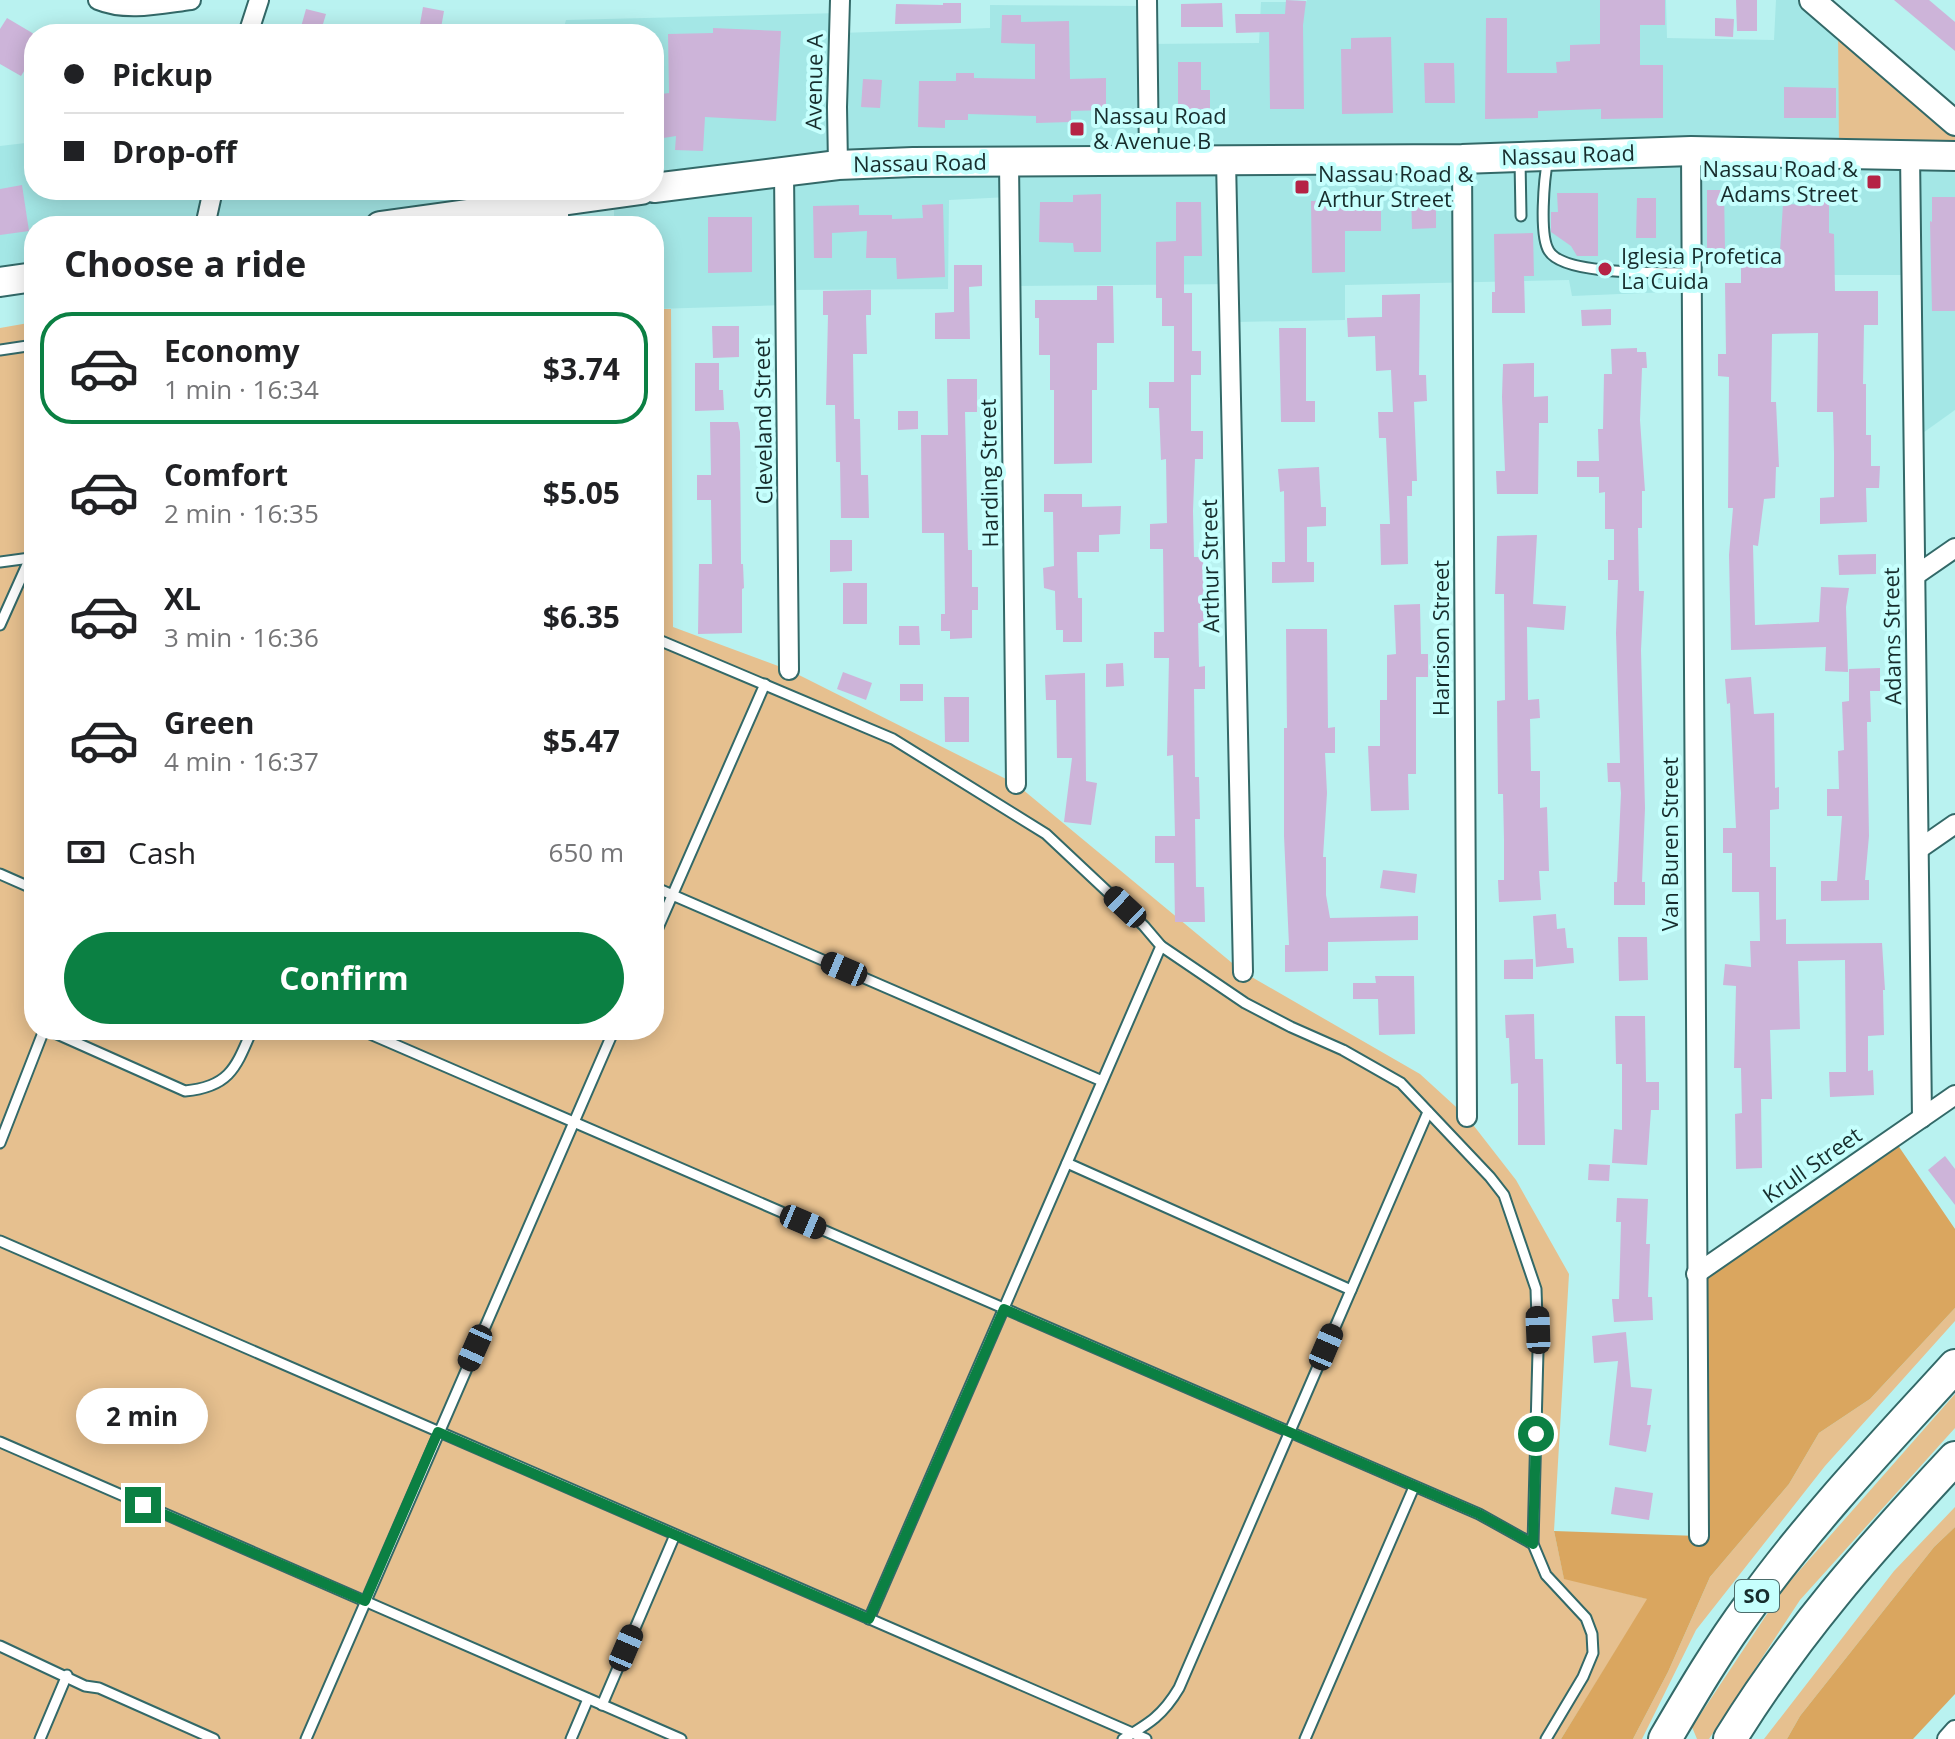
<!DOCTYPE html>
<html lang="en">
<head>
<meta charset="utf-8">
<style>
  :root { --surface:#fff; --page:#f6f6f6; --text:#202124; --muted:#757577; --line:#e0e0e0; --accent:#0b8043 }
  body { margin:0; font-family:"Open Sans",sans-serif; background:var(--page); color:var(--text); height:100vh; display:flex; flex-direction:column; font-size:30px; white-space:nowrap }
  * { box-sizing:border-box; margin:0 }
  p { font-size:26px; color:var(--muted) }
  .icon { flex:none; width:44px; height:44px; fill:none; stroke:currentColor; stroke-width:2; stroke-linecap:round; stroke-linejoin:round }
  .map { position:relative; flex:1; overflow:hidden }
  .drawer { position:absolute; left:24px; top:216px; width:640px; height:824px; display:flex; flex-direction:column; background:var(--surface); border-radius:32px; box-shadow:0 4px 20px #0003 }
  .drawer>* { flex:none }
  .banner { position:absolute; left:24px; top:24px; width:640px; height:176px; border-radius:32px; box-shadow:0 4px 20px #0003; display:grid; align-content:center; height:176px; padding:0 40px; background:var(--surface) }
  .end { position:absolute; width:36px; height:36px; margin:-18px; border:10px solid #0b8043; background:#fff; box-shadow:0 0 0 4px #fff }
  .from { border-radius:50% }
  .bubble { position:absolute; height:56px; border-radius:28px; background:var(--surface); box-shadow:0 4px 20px #0003; font-size:26px; font-weight:700; line-height:56px; text-align:center }
  .car { position:absolute; width:24px; height:48px; margin:-24px -12px; border-radius:10px; box-shadow:0 0 6px 2px #0007; background:linear-gradient(#222 24%,#8ab4d8 0 40%,#222 0 76%,#8ab4d8 0 86%,#222 0) }
  .banner b { display:flex; align-items:center; gap:28px; height:76px; font-size:30px }
  .banner b+b { border-top:2px solid var(--line) }
  .banner i { width:20px; height:20px; background:var(--text) }
  ul { padding:0; list-style:none }
  li { display:flex; align-items:center; gap:24px; height:112px; margin:0 16px 12px; padding:0 24px; border:4px solid transparent; border-radius:32px }
  li div { flex:1 }
  li b { display:block; font-size:30px }
  li em { font-style:normal; font-weight:700 }
  li.on { border-color:var(--accent) }
  li>.icon { width:72px; height:72px; stroke-width:1.5 }
  h2 { padding:0 40px; font-size:36px; line-height:96px }
  .pay { display:flex; align-items:center; gap:20px; height:88px; padding:0 40px; font-size:30px }
  .pay p { margin-inline-start:auto }
  .primary-button { display:flex; gap:16px; margin-top:auto; padding:16px 40px }
  .primary-button a { flex:1; height:92px; border-radius:48px; background:var(--accent); color:#fff; font-size:32px; font-weight:700; line-height:92px; text-align:center }
  .map>svg:first-child { display:block }
  .built { fill:#a4e7e6 }
  .green { fill:#e6c08f }
  .forest { fill:#daa65f }
  .building { fill:#cdb4d9 }
  .lines { fill:none; stroke-linecap:round; stroke-linejoin:round }
  .lane-casing { stroke:#336968; stroke-width:13 }
  .street-casing { stroke:#336968; stroke-width:22 }
  .secondary-casing { stroke:#336968; stroke-width:28 }
  .primary-casing { stroke:#336968; stroke-width:32 }
  .highway-casing { stroke:#336968; stroke-width:36 }
  .lane { stroke:#fff; stroke-width:9 }
  .street { stroke:#fff; stroke-width:18 }
  .secondary { stroke:#fff; stroke-width:24 }
  .primary { stroke:#fff; stroke-width:28 }
  .highway { stroke:#fff; stroke-width:32 }
  .route { stroke:#0b8043; stroke-width:10 }
  .poi-dot { fill:#b52345; stroke:#c6fffd; stroke-width:3 }
  .labels { text-anchor:middle; stroke-width:8; stroke-linejoin:round; paint-order:stroke }
  .shield { fill:#c6fffd; stroke:#4c6c6b; stroke-width:2 }
  .shield-label { font-size:20px; font-weight:bold; fill:#172d2d }
  .street-label { font-size:22px; fill:#172d2d; stroke:#c6fffd }
  .poi-label { font-size:22px; fill:#172d2d; stroke:#c6fffd; text-anchor:start }
</style>
</head>
<body>
<div class="map">
<svg width="1955" height="1739" viewBox="0 0 1955 1739">
  <rect width="100%" height="100%" fill="#b9f2f0"/>
  <path class="built" d="M1307,0H1666L1667,38L1774,40L1776,0H1812L1955,156V410L1913,440L1911,275H1778V249H1730V265L1692,266V291L1572,296L1569,280L1345,285V320L1236,322V284L1010,286L1009,197L949,200L948,289L786,290V305L654,309V226H614V194L380,226H34V277L0,282V146L34,142V190H654V34H562L566,20L840,13V33L990,28V5L1147,6V44L1259,43L1261,2H1306Z"/>
  <g class="green">
    <path d="M1838,25L1955,123V156L1839,153Z"/>
    <path d="M654,309H671L673,627L789,670L1016,784L1243,972L1420,1074L1467,1117L1516,1180L1569,1274L1554,1531L1564,1578L1648,1599L1561,1739H0V328L34,322V1030H654Z"/>
    <path d="M1955,1308V1321L1825,1466L1696,1630L1642,1739H1633L1668,1672L1710,1577L1789,1484L1819,1433L1870,1399Z"/>
    <path d="M1955,1394V1428L1800,1600L1709,1739H1697L1692,1727L1785,1587Z"/>
    <path d="M1955,1507V1527L1934,1547L1800,1716L1787,1739H1764L1894,1571Z"/>
  </g>
  <g class="forest">
    <path d="M1893,1138L1955,1229V1308L1870,1399L1819,1433L1789,1484L1710,1577L1668,1672L1633,1739H1561L1647,1599L1564,1579L1554,1531L1698,1536L1696,1274Z"/>
    <path d="M1955,1527V1694L1913,1739H1787L1800,1716L1934,1547Z"/>
  </g>
  <g class="building">
    <path d="M1286,0L1306,1L1303,25L1304,109H1270L1269,32L1236,33L1235,14H1285Z"/>
    <path d="M1600,0H1665V25H1640V65H1663V118L1601,119V109L1538,111V118L1485,119L1486,18H1507V73H1557L1556,62L1570,61V45L1600,44Z"/>
    <path d="M1736,0H1757V31H1737Z"/>
    <path d="M1894,0H1929L1955,22V51Z"/>
    <path d="M943,3H961V23L895,24L896,4L943,5Z"/>
    <path d="M1222,3L1223,27H1181V4Z"/>
    <path d="M423,7L444,11L441,28L420,24Z"/>
    <path d="M306,9L326,14L320,34H299Z"/>
    <path d="M1002,15H1021V22L1069,21L1070,79L1106,78V110L1071,111V122L1036,123V116L968,114V120H945V128L918,127L919,81H956V73H974V78L1035,79V44L1001,43Z"/>
    <path d="M7,18L34,34V55L21,76L0,64V29Z"/>
    <path d="M1715,18L1734,19L1733,37L1715,36Z"/>
    <path d="M713,28L781,31L776,121L705,117L703,151L675,150L676,136L657,139L654,115V95L669,93L668,34L713,33Z"/>
    <path d="M1391,37L1393,113L1342,114L1341,49H1351V38Z"/>
    <path d="M1178,62H1201V90H1210V109H1178Z"/>
    <path d="M1424,63H1454L1455,103H1425Z"/>
    <path d="M863,79L882,80L880,108L861,107Z"/>
    <path d="M1784,87L1836,88V118H1784Z"/>
    <path d="M22,185L29,231L0,235V189Z"/>
    <path d="M1707,190H1724L1725,250H1707Z"/>
    <path d="M1381,192V231H1345V272L1312,273L1311,201L1354,200L1355,193Z"/>
    <path d="M1557,193H1598V256H1577L1571,246L1551,232V212H1558Z"/>
    <path d="M1101,194V252H1074L1073,243L1039,242L1040,202H1073V195Z"/>
    <path d="M1411,194H1436V228L1412,229Z"/>
    <path d="M1932,197H1955V311H1932L1930,221L1932,222Z"/>
    <path d="M1637,198H1656V238H1636Z"/>
    <path d="M1814,198H1829V233L1834,234L1835,291H1878V325H1864L1863,384H1866V435H1871V466H1880L1879,488H1866L1867,522L1820,524V498L1834,497V453L1833,412H1817L1818,333L1772,334L1771,402H1776L1779,467H1776L1775,498L1764,499L1758,546L1753,545L1755,625L1819,622L1821,587L1849,588L1846,607L1848,672L1825,671L1826,647L1731,650L1729,555L1733,508H1728L1729,377L1718,376V354H1726L1725,283H1741V251H1780L1783,204L1814,205Z"/>
    <path d="M1176,202H1201L1202,256H1184V293H1192V351H1201V375H1191V431H1203V459H1195L1193,511L1194,557H1203L1204,623H1198L1199,667L1205,666V689H1194L1195,777H1199L1200,819H1195L1196,887H1204L1205,922H1175L1174,863H1155V836H1175L1173,755L1167,756L1169,658H1154V632H1164L1163,549H1150V524L1167,523L1166,459L1161,460L1159,408H1149V382H1174V326H1162V298H1156V242L1176,241Z"/>
    <path d="M943,204L945,277L897,279L896,258H866L867,231L832,233V258H814L813,206L859,205V215H892V219L923,218L922,205Z"/>
    <path d="M708,217H752V272L708,273Z"/>
    <path d="M1533,233L1534,276H1524L1525,313H1492V292H1495L1494,234Z"/>
    <path d="M954,265H982V286L969,287L970,339H935V313L954,312Z"/>
    <path d="M1097,286H1113L1114,343H1097V390H1092V463L1054,464V390H1050V355H1039V318H1035V300H1097Z"/>
    <path d="M871,290V315H866L867,354H853L854,419H860L861,475H868L869,518H841L840,462H836L835,405H826L828,315H823V291Z"/>
    <path d="M1420,294L1419,375H1426L1427,401L1414,402L1417,481H1412V496H1407L1408,564L1381,565L1380,524H1390L1386,438H1379L1378,412H1393L1391,370L1376,371L1375,336L1348,337L1347,318L1382,317V295Z"/>
    <path d="M1611,309V325L1582,326L1581,310Z"/>
    <path d="M712,326H739V357L713,358Z"/>
    <path d="M1279,328H1306V401H1315V422H1281Z"/>
    <path d="M1637,348V352H1646L1647,368H1642L1640,420L1645,491H1642V528H1638L1639,591H1644L1641,650L1645,808L1642,882H1645V905H1614V882H1617L1621,793L1620,782H1608L1607,763H1620L1616,633L1618,580H1608V560H1614V529H1605V492L1599,493V477H1577V461H1599L1598,429H1603L1604,374H1612L1611,349Z"/>
    <path d="M695,363H719V390H723L724,410L695,411Z"/>
    <path d="M1534,363V397L1548,396V423H1539L1538,494H1497L1496,471H1505L1502,397L1503,364Z"/>
    <path d="M947,379H977V412H965L968,550H972V587H978V610H972V638L950,639V631H941V614H945L944,533H922L921,435H948Z"/>
    <path d="M898,411H918V429L898,430Z"/>
    <path d="M710,422H738L740,432L741,564H743L744,588L742,589V633L698,634L699,564H712L711,500H697V475H711Z"/>
    <path d="M1319,467L1321,507H1326V526L1307,527V562H1314V582L1272,583V562H1285L1284,491L1280,492L1278,469Z"/>
    <path d="M1044,494H1082V507L1121,506L1120,534L1099,535V552H1077L1078,598H1082V642H1063V630H1056L1055,591L1044,588L1043,568L1054,566L1053,512H1044Z"/>
    <path d="M1537,535L1533,604L1566,606L1564,630L1527,627L1528,700L1539,699L1540,718L1530,719L1531,771H1540V808L1547,807L1549,871H1539L1541,900L1499,902L1498,880H1504V840L1503,794H1498L1497,701L1505,700L1504,594H1495L1497,536Z"/>
    <path d="M830,540H852V571L830,572Z"/>
    <path d="M1876,554V574L1839,575L1838,555Z"/>
    <rect x="843" y="583" width="24" height="41"/>
    <path d="M1420,604L1421,654H1428V677H1416V774H1408L1409,810L1371,811L1368,746H1380V700H1387V655L1396,654L1394,605Z"/>
    <path d="M899,626H919L920,645H899Z"/>
    <path d="M1286,629H1327L1328,728L1335,727V753H1325L1327,793L1323,857H1326V895L1330,918L1418,916V940L1328,942V971L1285,972V945H1289L1284,836V728H1287Z"/>
    <path d="M1123,663L1124,686L1106,687V664Z"/>
    <path d="M1880,668V691H1870L1871,722H1867L1869,836L1865,880H1869V900L1821,901V881H1837L1842,816H1827V789H1839L1838,751L1844,750L1842,702L1849,701V669Z"/>
    <path d="M843,672L872,683L866,700L837,689Z"/>
    <path d="M1085,673L1086,781L1097,783L1091,825L1064,822L1072,758H1057L1056,700H1046L1045,675Z"/>
    <path d="M1751,677L1754,714L1774,713L1775,788L1779,787V809L1770,810V867H1776V920L1786,919V944L1882,943L1885,990H1883L1884,1035L1868,1036V1071L1873,1070L1874,1095L1830,1097L1829,1072H1846L1845,960L1798,961L1800,1029L1770,1030L1772,1099H1761L1762,1168L1736,1169L1735,1114L1742,1113L1741,1068H1734L1736,986L1723,985L1725,964L1751,967L1750,941H1760L1759,892H1732V853H1723V828H1736L1730,703L1727,704L1725,679Z"/>
    <rect x="900" y="684" width="23" height="17"/>
    <path d="M944,697H969V742H945Z"/>
    <path d="M1383,870L1417,874L1415,893L1380,888Z"/>
    <path d="M1556,914L1557,929L1565,928L1567,948H1573L1574,963L1536,967L1533,916Z"/>
    <path d="M1618,937H1647L1648,980L1619,981Z"/>
    <path d="M1533,959V979H1504V960Z"/>
    <path d="M1375,976H1414L1415,1034L1379,1035L1378,999H1353V983H1376Z"/>
    <path d="M1534,1014L1535,1059H1543L1545,1145H1518V1083L1511,1084L1509,1038H1506L1505,1015Z"/>
    <path d="M1615,1016H1645L1646,1082H1659V1110H1651L1647,1165L1612,1163L1614,1129L1622,1130V1064H1616Z"/>
    <path d="M1945,1156L1955,1169V1205L1928,1170Z"/>
    <path d="M1589,1164L1610,1165L1609,1181L1588,1180Z"/>
    <path d="M1617,1198L1648,1199L1646,1244H1650L1648,1297H1652L1653,1320L1614,1322L1612,1299H1619L1621,1222H1616Z"/>
    <path d="M1626,1332L1631,1387L1652,1389L1647,1425H1651L1646,1452L1609,1445L1618,1361L1594,1363L1592,1336Z"/>
    <path d="M1615,1487L1653,1493L1649,1520L1611,1514Z"/>
  </g>
  <g class="lines">
    <defs>
      <g id="lane">
        <path d="M1548,159C1544,178 1539,236 1549,251C1564,276 1661,272 1692,273"/>
        <path d="M1520,160L1521,216"/>
        <path d="M0,350L34,345"/>
        <path d="M0,562L30,558L34,547"/>
        <path d="M0,625L30,558H34"/>
        <path d="M654,638L893,739L1046,834L1144,926L1161,946L869,1619"/>
        <path d="M0,874L34,889"/>
        <path d="M654,887L1102,1081"/>
        <path d="M654,937L765,684"/>
        <path d="M1161,946L1245,1003L1291,1027L1343,1050L1401,1083L1490,1177L1504,1195L1536,1289L1538,1351L1533,1544L1546,1575L1586,1618L1592,1634L1593,1653L1583,1677L1546,1739"/>
        <path d="M48,1030L185,1091C230,1087 236,1067 252,1030"/>
        <path d="M361,1030L1479,1514L1533,1544"/>
        <path d="M0,1143L44,1030"/>
        <path d="M1067,1163L1351,1290"/>
        <path d="M0,1241L1146,1739"/>
        <path d="M0,1442L681,1739"/>
        <path d="M0,1646L85,1686L99,1688L214,1739"/>
        <path d="M602,1705L675,1535"/>
        <path d="M40,1739L67,1675"/>
        <path d="M306,1739L614,1030"/>
        <path d="M571,1739L588,1699"/>
        <path d="M1123,1739C1150,1723 1163,1715 1179,1688L1428,1112"/>
        <path d="M1305,1739L1414,1487"/>
      </g>
      <g id="street">
        <path d="M98,0C127,12 160,4 191,0"/>
        <path d="M1147,0L1149,159"/>
        <path d="M248,34L259,0"/>
        <path d="M1691,151L1699,1536"/>
        <path d="M1910,154L1922,1118"/>
        <path d="M1462,159L1467,1117"/>
        <path d="M1226,160L1243,972"/>
        <path d="M1009,162L1016,784"/>
        <path d="M838,165L837,107L840,0"/>
        <path d="M784,172L789,670"/>
        <path d="M559,201V226"/>
        <path d="M205,226L213,190"/>
        <path d="M1916,575L1955,548"/>
        <path d="M1919,849L1955,824"/>
        <path d="M1696,1274L1955,1095"/>
        <path d="M1947,1739L1955,1730"/>
      </g>
      <path id="secondary" d="M1812,0L1955,123"/>
      <g id="primary">
        <path d="M654,188L838,165L913,162L1462,159L1691,151L1955,156"/>
        <path d="M380,226L641,190"/>
        <path d="M0,282L34,277"/>
      </g>
      <g id="highway">
        <path d="M1665,1739C1692,1693 1719,1647 1751,1604C1812,1519 1885,1443 1955,1366"/>
        <path d="M1730,1739C1797,1631 1869,1550 1955,1458"/>
      </g>
    </defs>
    <use href="#lane" class="lane-casing"/>
    <use href="#street" class="street-casing"/>
    <use href="#secondary" class="secondary-casing"/>
    <use href="#primary" class="primary-casing"/>
    <use href="#highway" class="highway-casing"/>
    <use href="#lane" class="lane"/>
    <use href="#street" class="street"/>
    <use href="#secondary" class="secondary"/>
    <use href="#primary" class="primary"/>
    <use href="#highway" class="highway"/>
  </g>
  <g class="lines">
    <path class="route" d="M143,1505L365,1601L438,1432L869,1619L1004,1309L1479,1514L1533,1544L1536,1434"/>
  </g>
  <g class="poi-dot">
    <rect x="1069" y="121" width="16" height="16" rx="4"/>
    <rect x="1866" y="174" width="16" height="16" rx="4"/>
    <rect x="1294" y="179" width="16" height="16" rx="4"/>
    <circle cx="1605" cy="269" r="8"/>
  </g>
  <g class="labels">
    <rect class="shield" x="1735" y="1580" width="44" height="32" rx="6"/>
    <g class="shield-label">
      <text x="1757" y="1603">SO</text>
    </g>
    <g class="street-label">
      <text transform="translate(814 82) rotate(-89)" y="8">Avenue A</text>
      <text transform="translate(1568 155) rotate(-2)" y="8">Nassau Road</text>
      <text transform="translate(920 163) rotate(-1)" y="8">Nassau Road</text>
      <text transform="translate(763 421) rotate(-91)" y="8">Cleveland Street</text>
      <text transform="translate(989 473) rotate(-91)" y="8">Harding Street</text>
      <text transform="translate(1210 566) rotate(-91)" y="8">Arthur Street</text>
      <text transform="translate(1892 636) rotate(-91)" y="8">Adams Street</text>
      <text transform="translate(1441 638) rotate(-90)" y="8">Harrison Street</text>
      <text transform="translate(1670 844) rotate(-90)" y="8">Van Buren Street</text>
      <text transform="translate(1812 1165) rotate(-35)" y="8">Krull Street</text>
    </g>
    <g class="poi-label">
      <text x="1093" y="124">Nassau Road<tspan x="1093" dy="25">&amp; Avenue B</tspan></text>
      <text x="1858" y="177" text-anchor="end">Nassau Road &amp;<tspan x="1858" dy="25">Adams Street</tspan></text>
      <text x="1318" y="182">Nassau Road &amp;<tspan x="1318" dy="25">Arthur Street</tspan></text>
      <text x="1621" y="264">Iglesia Profetica<tspan x="1621" dy="25">La Cuida</tspan></text>
    </g>
  </g>
</svg>
<i class="end from" style="left:1536px;top:1434px"></i>
<i class="end" style="left:143px;top:1505px"></i>
<div class="bubble" style="left:76px;top:1388px;width:132px">2 min</div>
<i class="car" style="left:1125px;top:907px;rotate:313deg"></i>
<i class="car" style="left:844px;top:969px;rotate:293deg"></i>
<i class="car" style="left:803px;top:1222px;rotate:113deg"></i>
<i class="car" style="left:1538px;top:1330px;rotate:358deg"></i>
<i class="car" style="left:1326px;top:1347px;rotate:23deg"></i>
<i class="car" style="left:475px;top:1348px;rotate:204deg"></i>
<i class="car" style="left:626px;top:1648px;rotate:23deg"></i>
<div class="banner">
<b><i class="from"></i>Pickup</b>
<b><i></i>Drop-off</b>
</div>
<section class="drawer">
<h2>Choose a ride</h2>
<ul>
<li class="on"><svg class="icon" aria-label="car" viewBox="0 0 24 24"><path d="M5 17H2v-5l4-1 3-4h7l3 4 3 1v5h-3M9 17h6M6 11h13"/><circle cx="7" cy="17" r="2"/><circle cx="17" cy="17" r="2"/></svg><div><b>Economy</b><p>1 min · 16:34</p></div><em>$3.74</em></li>
<li><svg class="icon" aria-label="car" viewBox="0 0 24 24"><path d="M5 17H2v-5l4-1 3-4h7l3 4 3 1v5h-3M9 17h6M6 11h13"/><circle cx="7" cy="17" r="2"/><circle cx="17" cy="17" r="2"/></svg><div><b>Comfort</b><p>2 min · 16:35</p></div><em>$5.05</em></li>
<li><svg class="icon" aria-label="car" viewBox="0 0 24 24"><path d="M5 17H2v-5l4-1 3-4h7l3 4 3 1v5h-3M9 17h6M6 11h13"/><circle cx="7" cy="17" r="2"/><circle cx="17" cy="17" r="2"/></svg><div><b>XL</b><p>3 min · 16:36</p></div><em>$6.35</em></li>
<li><svg class="icon" aria-label="car" viewBox="0 0 24 24"><path d="M5 17H2v-5l4-1 3-4h7l3 4 3 1v5h-3M9 17h6M6 11h13"/><circle cx="7" cy="17" r="2"/><circle cx="17" cy="17" r="2"/></svg><div><b>Green</b><p>4 min · 16:37</p></div><em>$5.47</em></li>
</ul>
<div class="pay"><svg class="icon" aria-label="cash" viewBox="0 0 24 24"><path d="M3 7h18v10H3z"/><circle cx="12" cy="12" r="2"/></svg>Cash<p>650 m</p></div>
<div class="primary-button"><a>Confirm</a></div>
</section>
</div>
</body>
</html>
